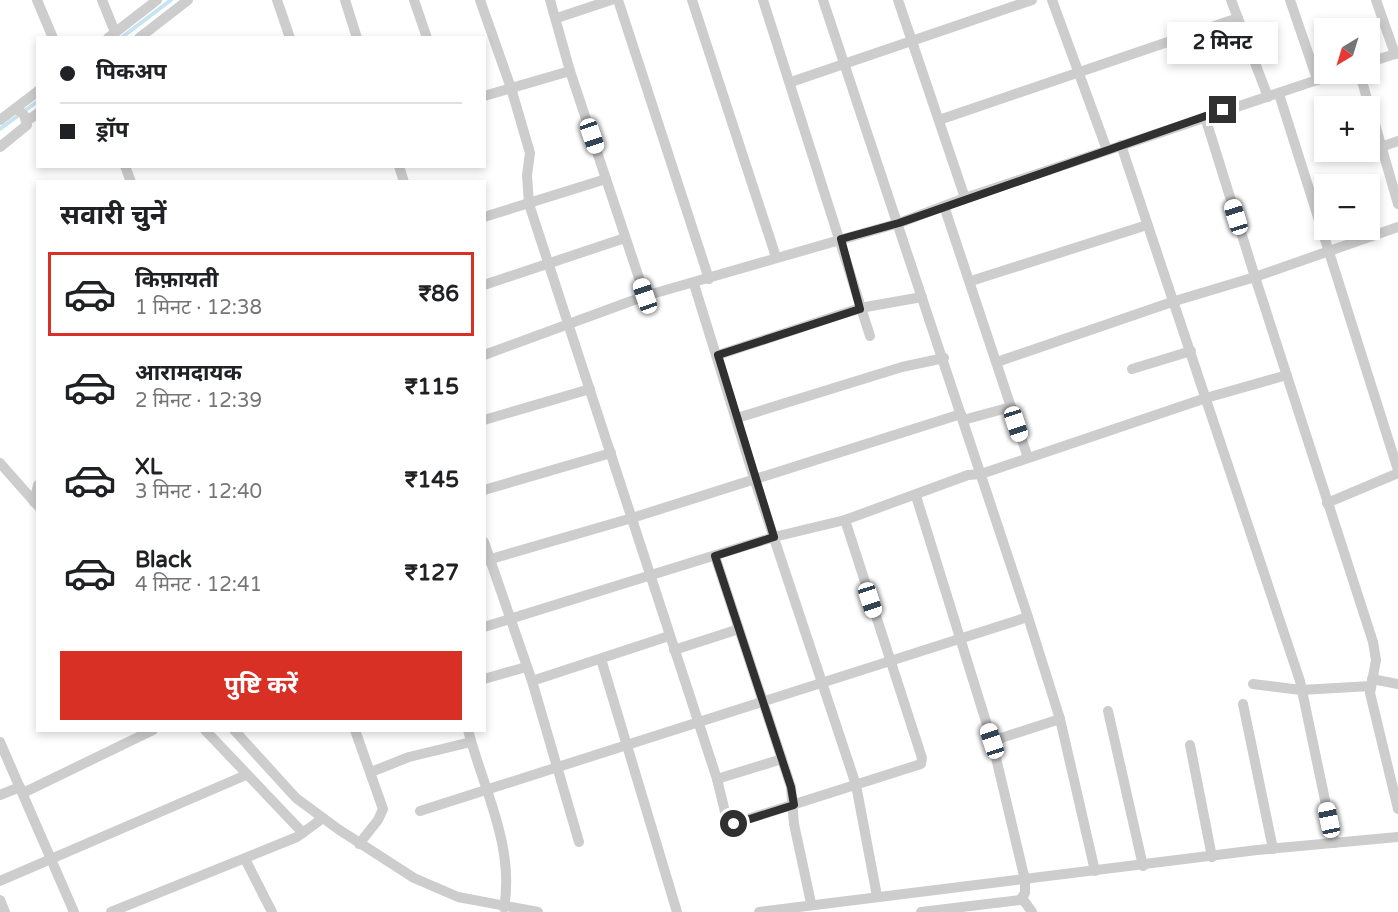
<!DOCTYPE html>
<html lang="hi">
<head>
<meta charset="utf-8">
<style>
  :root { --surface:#fff; --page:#f2f2f2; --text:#202124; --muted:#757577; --line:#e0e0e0; --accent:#d93025 }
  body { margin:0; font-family:"Varela Round","Noto Sans Devanagari",sans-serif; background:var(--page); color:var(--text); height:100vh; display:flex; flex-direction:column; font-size:22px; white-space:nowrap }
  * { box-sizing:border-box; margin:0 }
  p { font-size:20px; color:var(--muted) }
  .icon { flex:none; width:33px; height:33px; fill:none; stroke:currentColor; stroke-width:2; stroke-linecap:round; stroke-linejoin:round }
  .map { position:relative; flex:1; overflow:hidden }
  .sheet { position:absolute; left:36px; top:180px; width:450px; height:552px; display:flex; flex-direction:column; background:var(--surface); border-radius:0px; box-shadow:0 3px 9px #0003 }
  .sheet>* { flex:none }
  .guide { position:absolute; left:36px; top:36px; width:450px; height:132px; border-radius:0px; box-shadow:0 3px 9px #0003; display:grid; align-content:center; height:132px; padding:0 24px; background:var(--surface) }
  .needle { width:39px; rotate:218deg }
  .controls { position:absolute; left:1314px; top:18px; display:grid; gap:12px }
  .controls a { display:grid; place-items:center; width:66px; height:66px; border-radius:0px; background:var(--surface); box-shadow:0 3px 9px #0003; font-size:30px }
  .end { position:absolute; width:27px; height:27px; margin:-14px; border:8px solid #303030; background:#fff; box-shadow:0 0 0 3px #fff }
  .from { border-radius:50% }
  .bubble { position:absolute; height:42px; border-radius:0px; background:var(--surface); box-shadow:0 3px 9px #0003; font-size:20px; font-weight:700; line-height:42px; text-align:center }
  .car { position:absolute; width:18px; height:36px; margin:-18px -9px; border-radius:8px; box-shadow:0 0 4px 2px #0007; background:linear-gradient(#fff 24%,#345 0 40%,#fff 0 76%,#345 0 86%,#fff 0) }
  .guide b { display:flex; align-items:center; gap:21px; height:57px; font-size:22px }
  .guide b+b { border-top:2px solid var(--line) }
  .guide i { width:15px; height:15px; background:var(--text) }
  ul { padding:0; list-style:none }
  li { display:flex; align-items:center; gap:18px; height:84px; margin:0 12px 9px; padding:0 12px; border:3px solid transparent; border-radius:0px }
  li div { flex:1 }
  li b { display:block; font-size:22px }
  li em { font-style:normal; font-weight:700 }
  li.on { border-color:var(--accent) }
  li>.icon { width:54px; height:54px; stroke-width:1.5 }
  h2 { padding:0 24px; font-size:27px; line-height:72px }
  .primary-button { display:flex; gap:12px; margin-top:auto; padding:12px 24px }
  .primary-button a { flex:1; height:69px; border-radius:0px; background:var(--accent); color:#fff; font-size:24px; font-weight:700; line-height:69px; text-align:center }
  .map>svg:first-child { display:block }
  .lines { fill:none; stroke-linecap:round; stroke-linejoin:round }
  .stream { stroke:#c8e4f0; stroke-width:4 }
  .minor { stroke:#cdcdcd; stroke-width:10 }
  .route { stroke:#303030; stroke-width:8 }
</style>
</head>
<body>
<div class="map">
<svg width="1398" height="912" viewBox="0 0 1398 912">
  <rect width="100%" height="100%" fill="#fff"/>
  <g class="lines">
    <g class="stream">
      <path d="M121,38L171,0"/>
      <path d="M0,129L38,101"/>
    </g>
    <g class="minor">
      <path d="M37,0L53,38"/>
      <path d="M102,0L115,32"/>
      <path d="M277,0L290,38"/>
      <path d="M345,0L357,38"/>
      <path d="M414,0L427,38"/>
      <path d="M480,0L511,88L530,153L527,175L529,204L717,779L726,816L732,824L921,764L922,758L845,520"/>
      <path d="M550,0L570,71L645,296"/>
      <path d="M618,0L709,279"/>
      <path d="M692,0L776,257"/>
      <path d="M763,0L870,336"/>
      <path d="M823,0L1028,617L1060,719L1095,871"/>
      <path d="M898,0L965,198"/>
      <path d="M1052,0L1107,150"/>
      <path d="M1231,0L1268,97"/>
      <path d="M1290,0L1317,79"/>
      <path d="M1376,0L1395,54"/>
      <path d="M557,18L611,0"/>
      <path d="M108,38L157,0"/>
      <path d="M139,38L188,0"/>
      <path d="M1370,62L1398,53"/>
      <path d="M1360,74L1369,106"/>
      <path d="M791,82L1032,0"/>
      <path d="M1279,94L1398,470"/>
      <path d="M484,96L570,71"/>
      <path d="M1370,107L1398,204"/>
      <path d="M1205,117L1255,277L1398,227"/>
      <path d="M0,120L38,91"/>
      <path d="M939,120L1238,18"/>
      <path d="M27,121L38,113"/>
      <path d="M1121,145L1300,681L1334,843"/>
      <path d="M0,147L27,125L24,115L16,108"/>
      <path d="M1381,147L1398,141"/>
      <path d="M125,166L131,182"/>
      <path d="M399,166L404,182"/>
      <path d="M944,206L1028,458"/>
      <path d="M484,217L606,179"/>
      <path d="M971,281L1147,225"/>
      <path d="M694,284L754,478L856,785L877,896"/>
      <path d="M484,285L625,238"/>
      <path d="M484,355L645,296L899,223L965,198L1335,74"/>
      <path d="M718,355L860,308L922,297"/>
      <path d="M997,362L1175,301L1255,277L1373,642L1376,660L1370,693L1398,809"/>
      <path d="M1132,369L1191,351"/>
      <path d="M737,418L902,367L944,358"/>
      <path d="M484,420L590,389"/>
      <path d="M963,420L1011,407"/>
      <path d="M0,463L38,506"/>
      <path d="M484,490L611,453"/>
      <path d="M916,496L992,741L1025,880V893L1020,900L921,912"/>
      <path d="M34,502L38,485"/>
      <path d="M1327,503L1398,473"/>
      <path d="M484,542L532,681L579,842"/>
      <path d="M715,556L791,787L794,824L811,903"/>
      <path d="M484,561L632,518L961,414"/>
      <path d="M484,627L774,537L845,520L968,475L981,474L1206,398L1287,375"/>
      <path d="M674,650L739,629"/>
      <path d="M601,659L677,912"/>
      <path d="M484,679L526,667"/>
      <path d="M1372,679L1398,684"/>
      <path d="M532,681L669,636"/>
      <path d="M1253,684L1301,690L1371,686"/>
      <path d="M1243,704L1273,849"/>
      <path d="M1108,711L1143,866"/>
      <path d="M205,730L303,833"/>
      <path d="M234,730L296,798L338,829L414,878L458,897L538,912"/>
      <path d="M355,730L383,809L378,820L359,844"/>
      <path d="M468,730C483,788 515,846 504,908"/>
      <path d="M992,741L1060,719"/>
      <path d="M0,742L74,912"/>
      <path d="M1190,745L1212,857"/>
      <path d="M371,772L409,757L471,742"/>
      <path d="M717,779L782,759"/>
      <path d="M23,793L153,730"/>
      <path d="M0,795L20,787"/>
      <path d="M420,811L1028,617"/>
      <path d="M245,859L272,912"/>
      <path d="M0,881L246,775"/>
      <path d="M1022,898L1032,912"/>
      <path d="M0,900L5,912"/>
      <path d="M111,912L297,837L323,818"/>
      <path d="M759,912L1257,850L1398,837"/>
    </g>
  </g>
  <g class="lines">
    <path class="route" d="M734,824L794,805L791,787L715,556L774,537L718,355L860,309L841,239L899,223L1223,110"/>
  </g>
</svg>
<div class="controls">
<a><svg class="needle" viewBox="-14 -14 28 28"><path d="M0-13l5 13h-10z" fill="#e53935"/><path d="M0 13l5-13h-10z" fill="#757577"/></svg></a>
<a>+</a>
<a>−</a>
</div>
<i class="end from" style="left:734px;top:824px"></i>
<i class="end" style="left:1223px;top:110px"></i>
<div class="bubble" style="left:1167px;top:22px;width:111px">2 मिनट</div>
<i class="car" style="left:592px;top:136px;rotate:161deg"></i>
<i class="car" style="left:1236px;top:217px;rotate:343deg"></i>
<i class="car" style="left:645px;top:296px;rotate:341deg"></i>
<i class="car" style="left:1016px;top:424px;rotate:162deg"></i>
<i class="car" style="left:870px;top:600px;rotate:162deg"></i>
<i class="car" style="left:992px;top:741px;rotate:342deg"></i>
<i class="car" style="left:1329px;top:820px;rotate:348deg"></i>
<div class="guide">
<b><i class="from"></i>पिकअप</b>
<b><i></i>ड्रॉप</b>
</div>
<section class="sheet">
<h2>सवारी चुनें</h2>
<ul>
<li class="on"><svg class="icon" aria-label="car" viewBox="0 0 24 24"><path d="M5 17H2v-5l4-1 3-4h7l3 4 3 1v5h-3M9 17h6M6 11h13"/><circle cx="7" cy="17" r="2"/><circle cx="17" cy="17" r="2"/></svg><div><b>किफ़ायती</b><p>1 मिनट · 12:38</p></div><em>₹86</em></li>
<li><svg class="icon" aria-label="car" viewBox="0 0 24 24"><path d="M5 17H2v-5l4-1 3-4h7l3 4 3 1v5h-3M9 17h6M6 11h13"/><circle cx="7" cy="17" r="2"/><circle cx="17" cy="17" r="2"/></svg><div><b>आरामदायक</b><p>2 मिनट · 12:39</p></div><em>₹115</em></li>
<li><svg class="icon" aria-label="car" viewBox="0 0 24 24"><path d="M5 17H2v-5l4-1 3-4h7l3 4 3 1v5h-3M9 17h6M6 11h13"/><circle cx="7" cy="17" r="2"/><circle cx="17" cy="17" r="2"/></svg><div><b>XL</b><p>3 मिनट · 12:40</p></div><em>₹145</em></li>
<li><svg class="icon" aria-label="car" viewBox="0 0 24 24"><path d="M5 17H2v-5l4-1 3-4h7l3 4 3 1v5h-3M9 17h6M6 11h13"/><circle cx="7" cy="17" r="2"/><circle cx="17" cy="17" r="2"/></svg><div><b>Black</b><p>4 मिनट · 12:41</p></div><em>₹127</em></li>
</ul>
<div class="primary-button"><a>पुष्टि करें</a></div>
</section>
</div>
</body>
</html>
